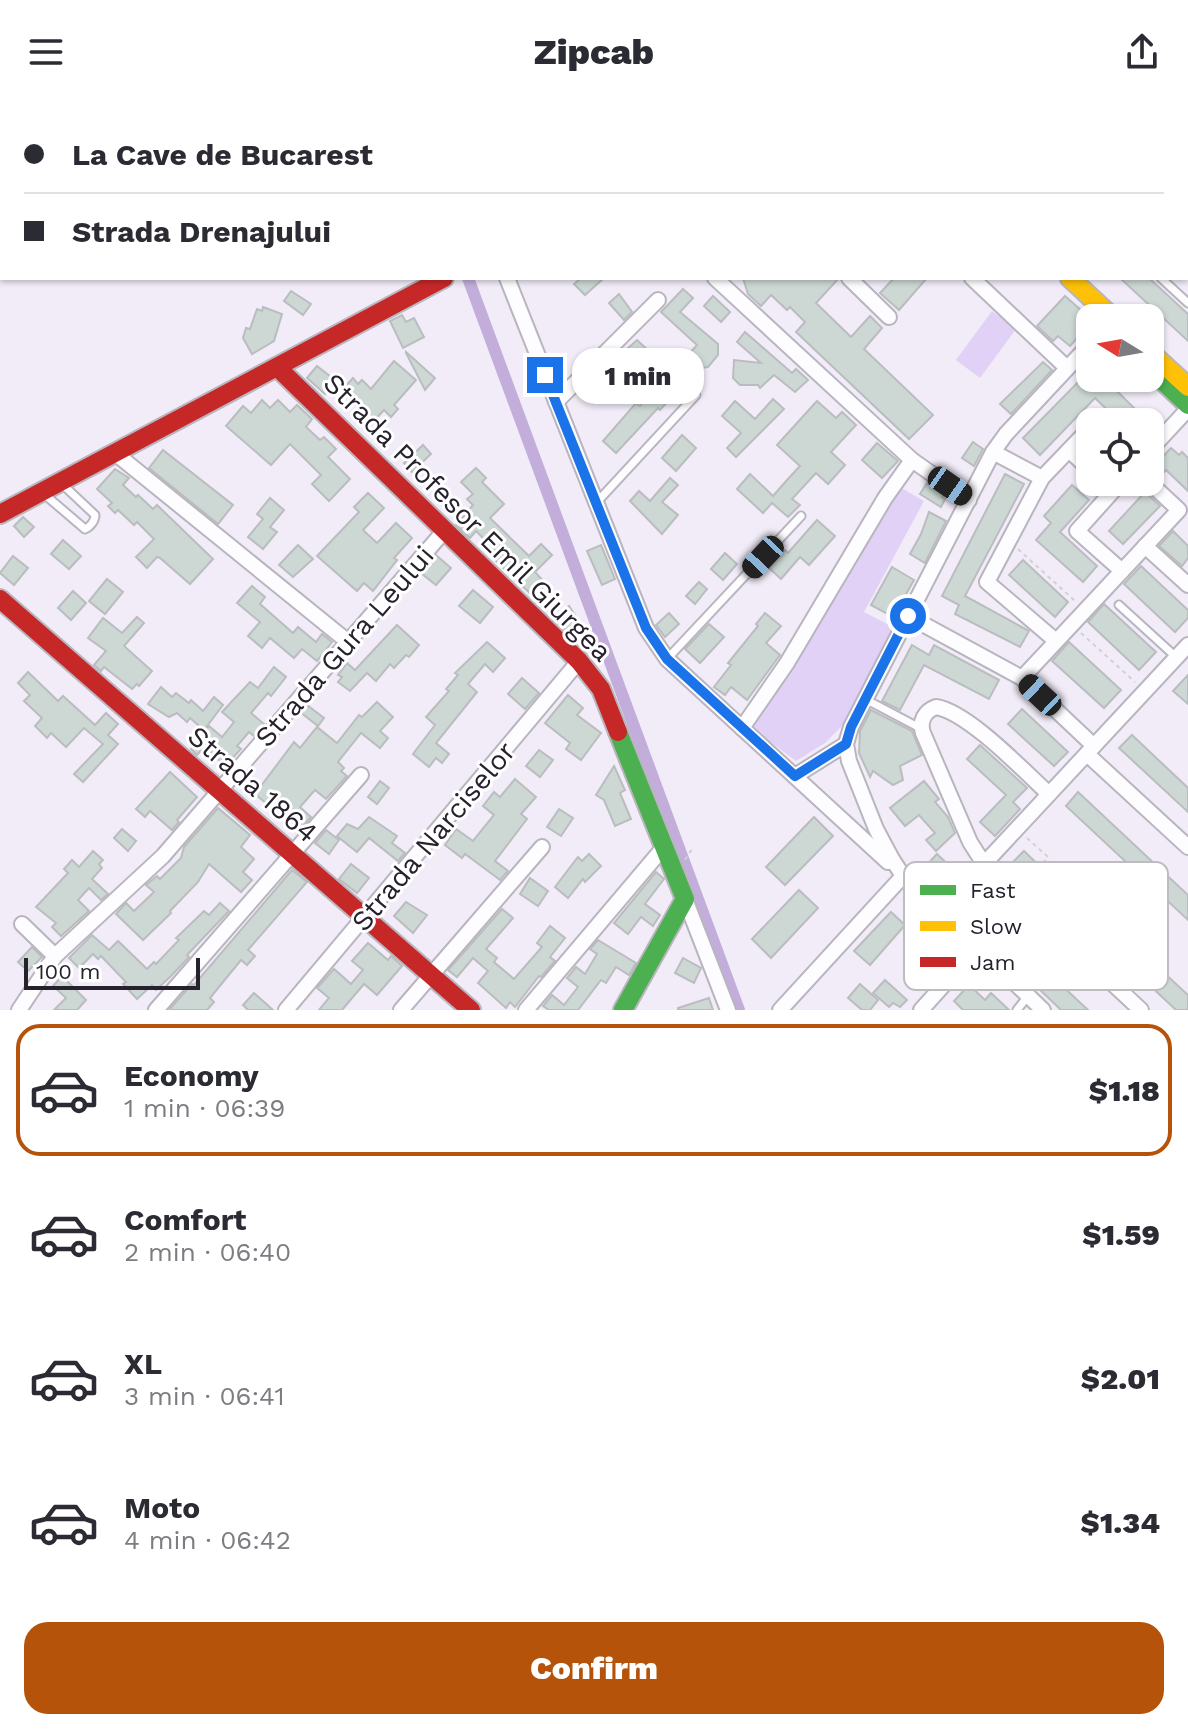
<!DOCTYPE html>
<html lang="en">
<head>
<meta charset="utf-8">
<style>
  :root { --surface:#fff; --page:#f7f7f7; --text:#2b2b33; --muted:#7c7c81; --line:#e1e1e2; --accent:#b45309 }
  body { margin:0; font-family:"Work Sans",sans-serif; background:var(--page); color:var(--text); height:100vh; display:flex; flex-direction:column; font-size:30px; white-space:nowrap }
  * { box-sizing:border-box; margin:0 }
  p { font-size:26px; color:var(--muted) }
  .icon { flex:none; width:44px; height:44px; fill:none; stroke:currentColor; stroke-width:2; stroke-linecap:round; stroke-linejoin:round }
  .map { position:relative; height:906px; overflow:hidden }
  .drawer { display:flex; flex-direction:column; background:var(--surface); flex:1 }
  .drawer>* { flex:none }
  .hud { position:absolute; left:0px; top:0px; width:1188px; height:176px; box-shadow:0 2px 6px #0004; display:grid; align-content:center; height:176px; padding:0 24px; background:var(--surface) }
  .needle { width:52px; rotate:281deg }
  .fabs { position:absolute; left:1076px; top:200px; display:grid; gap:16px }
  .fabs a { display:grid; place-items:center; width:88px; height:88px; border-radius:16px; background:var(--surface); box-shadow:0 2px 6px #0004; font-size:40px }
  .scale { position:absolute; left:24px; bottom:20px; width:176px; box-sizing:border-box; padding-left:8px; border:4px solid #26212c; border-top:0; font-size:22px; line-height:28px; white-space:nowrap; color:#26212c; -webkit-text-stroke:6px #fff; paint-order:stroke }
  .end { position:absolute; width:36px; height:36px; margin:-18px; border:10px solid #1a73e8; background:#fff; box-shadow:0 0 0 4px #fff }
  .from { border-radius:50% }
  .bubble { position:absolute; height:56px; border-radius:24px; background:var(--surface); box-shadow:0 2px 6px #0004; font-size:26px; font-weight:800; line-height:56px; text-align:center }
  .car { position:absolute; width:24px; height:48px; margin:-24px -12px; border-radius:10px; box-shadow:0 0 6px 2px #0007; background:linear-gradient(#222 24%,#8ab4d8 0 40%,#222 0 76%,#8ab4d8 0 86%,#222 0) }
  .hud b { display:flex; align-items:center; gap:28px; height:76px; font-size:30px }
  .hud b+b { border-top:2px solid var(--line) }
  .hud i { width:20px; height:20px; background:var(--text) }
  ul { padding:14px 0 0; list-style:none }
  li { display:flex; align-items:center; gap:24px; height:132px; margin:0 16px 12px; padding:0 8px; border:4px solid transparent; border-radius:24px }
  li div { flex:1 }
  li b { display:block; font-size:30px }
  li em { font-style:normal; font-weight:800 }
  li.on { border-color:var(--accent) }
  li>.icon { width:72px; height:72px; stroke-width:1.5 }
  .primary-button { display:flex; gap:16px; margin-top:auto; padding:16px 24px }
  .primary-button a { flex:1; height:92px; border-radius:24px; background:var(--accent); color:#fff; font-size:32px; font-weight:800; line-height:92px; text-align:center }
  header { display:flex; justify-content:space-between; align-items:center; height:104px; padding:0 24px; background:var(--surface); font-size:36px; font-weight:800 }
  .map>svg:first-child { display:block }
  .green { fill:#e2d1f6 }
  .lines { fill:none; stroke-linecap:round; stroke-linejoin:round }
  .canal { stroke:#c3aedb; stroke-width:12 }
  .building { fill:#cdd8d4; stroke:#babdbf; stroke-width:2 }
  .lane-casing { stroke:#b9b5bf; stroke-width:11 }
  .street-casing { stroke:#b9b5bf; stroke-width:18 }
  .fast-casing { stroke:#b9b5bf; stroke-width:22 }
  .slow-casing { stroke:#b9b5bf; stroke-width:22 }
  .jam-casing { stroke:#b9b5bf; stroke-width:22 }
  .path { stroke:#d2d0d4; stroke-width:2; stroke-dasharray:4 4; stroke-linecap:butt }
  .lane { stroke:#fdfcfe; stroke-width:7 }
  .street { stroke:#fdfcfe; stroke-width:14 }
  .fast { stroke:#4caf50; stroke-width:18 }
  .slow { stroke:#ffc107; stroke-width:18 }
  .jam { stroke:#c62828; stroke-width:18 }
  .route { stroke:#1a73e8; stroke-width:10 }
  .labels { text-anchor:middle; stroke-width:6; stroke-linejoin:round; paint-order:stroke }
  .street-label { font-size:28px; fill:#26212c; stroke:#fff }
  .key { fill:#fff; stroke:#bebcc0; stroke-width:2 }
  .key-label { font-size:22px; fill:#26212c }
</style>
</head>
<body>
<header><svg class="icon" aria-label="menu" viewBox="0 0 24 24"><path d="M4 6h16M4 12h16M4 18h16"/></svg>Zipcab<svg class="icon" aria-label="share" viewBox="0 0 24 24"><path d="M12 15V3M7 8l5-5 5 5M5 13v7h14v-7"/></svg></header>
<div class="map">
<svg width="1188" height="906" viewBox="0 0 1188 906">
  <rect width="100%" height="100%" fill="#f1ecf8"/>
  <g class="green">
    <path d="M992,207L1016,225L980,274L956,256Z"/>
    <path d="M891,378L924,397L864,508L893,523L847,617L825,639L796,657L748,621L831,499L824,493Z"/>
  </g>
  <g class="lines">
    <g class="canal">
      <path d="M401,0L402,2"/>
      <path d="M468,174L739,906"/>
    </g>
  </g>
  <g class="building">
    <path d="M581,174H604L585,191L574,180Z"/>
    <path d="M743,174H839L816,199L851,233L870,212L882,224L864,245L933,311L909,335L796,228L805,218L790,203L787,206L771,191L761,202L748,190Z"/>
    <path d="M894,174H927L899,206L880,189Z"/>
    <path d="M1120,174H1149L1188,210V237Z"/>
    <path d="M683,185L693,194L680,208L718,240V251L708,263L702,264L688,251L697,241L661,208Z"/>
    <path d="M291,187L311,200L303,211L284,197Z"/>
    <path d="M619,190L632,208L624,216L609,199Z"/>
    <path d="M713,192L730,208L721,218L704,202Z"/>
    <path d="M1065,192L1090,214V230L1084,226L1070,242L1058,232L1053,237L1037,222Z"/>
    <path d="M263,203L282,210L274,237L252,250L243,234L246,224L250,225L257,205L262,207Z"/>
    <path d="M402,211L406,218L414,214L424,233L403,244L390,217Z"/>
    <path d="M745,228L792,269L796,265L808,276L795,288L774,271L760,284L758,281H740L733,274L734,256L761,259L737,238Z"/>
    <path d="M637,236L651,249L644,256L642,254L615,284L599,270Z"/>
    <path d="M406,248L435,274L425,286L406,249Z"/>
    <path d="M394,257L416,276L394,301L398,305L391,313L384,306L369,322L354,308L359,303L342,286L353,274L358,280L362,276L371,285Z"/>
    <path d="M1043,258L1052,266L1011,310L1000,300Z"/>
    <path d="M317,262L336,277L325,290L307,274Z"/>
    <path d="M1088,268L1090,274H1094L1106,285L1110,280L1139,309L1131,318H1120L1095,294L1040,351L1023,334Z"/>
    <path d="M668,273L680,284L660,306L658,304L616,349L603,337L636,299L640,302Z"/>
    <path d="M773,295L784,305L736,353L727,344L741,329L722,312L735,297L755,315Z"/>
    <path d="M262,296L270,304L278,296L290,308L297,301L312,315L306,323L320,336L324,333L336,345L328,353L350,375L329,397L312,380L321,371L290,340L271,361L226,322L243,302L251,309Z"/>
    <path d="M817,297L836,314L842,308L856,321L831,348L845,361L828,380L816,369L792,395L800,401L788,413L772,399L763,409L737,385L750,370L773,392L787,376L800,362L777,341Z"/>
    <path d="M682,331L696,344L676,367L662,354Z"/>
    <path d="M973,338L983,345L974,362L962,354Z"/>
    <path d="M877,339L898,357L882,374L862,356Z"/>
    <path d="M423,341L431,350L412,368L404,359Z"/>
    <path d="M1171,344L1179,351L1182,348L1188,354V387L1166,366L1162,370L1154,362Z"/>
    <path d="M163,346L233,401L218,420L149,364Z"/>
    <path d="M476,364L486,374L482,378L504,400L490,414L529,452L541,440L552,451L535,468L546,480L534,493L495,456L500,451L476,427L470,434L456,421L473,401L467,395L473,390L461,378Z"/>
    <path d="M115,365L129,374L123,381L136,393L138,391L153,405L157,401L213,455L190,480L160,454L157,453L147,464L136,453L154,435L137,418L134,421L118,406L115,409L108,402L112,399L97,385Z"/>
    <path d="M1005,370L1024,380L965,492L1029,527L1020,543L955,510L959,501L942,492Z"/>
    <path d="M670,374L678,381L662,398L678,411L662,430L630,397L639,387L650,397Z"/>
    <path d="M927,379L944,391L942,393L945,395L941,403L920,390Z"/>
    <path d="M1072,381L1089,396L1060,428L1097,462L1083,478L1036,436L1051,419L1044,412Z"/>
    <path d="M1145,388L1160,402L1123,440L1109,427Z"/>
    <path d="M368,389L384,404L363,426L377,439L396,419L412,434L394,454L397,456L373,487L364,479L357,487L317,452L359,408L354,403Z"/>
    <path d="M270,394L284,406L270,423L277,428L263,445L248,433L263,415L257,410Z"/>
    <path d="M929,408L946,417L925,459L910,450L921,430Z"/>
    <path d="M23,413L34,423L24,433L14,422Z"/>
    <path d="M817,416L835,432L809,461L800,453L781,475L769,464L785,446L788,449Z"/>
    <path d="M1173,427L1188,442V454L1182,462L1159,442Z"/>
    <path d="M63,436L81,452L69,465L51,450Z"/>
    <path d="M298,441L313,455L293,473L279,461Z"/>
    <path d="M601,441L615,475L602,481L587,447Z"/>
    <path d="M725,449L737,460L723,476L711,465Z"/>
    <path d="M436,451L451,464L436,481L421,469Z"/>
    <path d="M13,452L28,464L14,481L0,469Z"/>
    <path d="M1023,456L1068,498L1055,513L1009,471Z"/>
    <path d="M1141,462L1188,506V514L1175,528L1124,480Z"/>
    <path d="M892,463L914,476L893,513L871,501Z"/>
    <path d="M107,475L123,488L105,510L89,497Z"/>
    <path d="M699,478L707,485L695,500L686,492Z"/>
    <path d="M252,482L265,493L260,500L293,529L298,523L316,538L322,530L332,538L317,557L302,545L294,554L270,534L262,544L248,532L260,518L237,499Z"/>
    <path d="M473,486L493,503L480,519L459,502Z"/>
    <path d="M73,487L86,499L71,516L58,504Z"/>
    <path d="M1104,500L1156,548L1139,566L1088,518Z"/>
    <path d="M569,502L579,517L566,527L553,514Z"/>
    <path d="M669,509L679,520L665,533L656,521Z"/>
    <path d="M765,509L781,522L766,539L780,551L747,596L731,583L725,591L714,583L731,561L728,559L758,522L756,520Z"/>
    <path d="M137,513L144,519L124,542L152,567L139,582L137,580L132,585L104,563L101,567L94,561L106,547L88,534L103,514L122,529Z"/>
    <path d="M709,520L724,533L700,559L685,545Z"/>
    <path d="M397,521L419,541L409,553L406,551L394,564L390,560L376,577L367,569L350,587L338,578L342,573L338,571L347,559L355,566Z"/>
    <path d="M487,538L505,554L493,568L485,560L468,580L477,588L436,639L449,650L442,659L436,654L429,663L413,650L435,621L426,613L449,587L446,585L458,571L455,569Z"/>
    <path d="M1069,538L1121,586L1104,604L1052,557Z"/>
    <path d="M912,541L929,551L934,541L999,576L989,595L924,561L900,606L882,597Z"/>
    <path d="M274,563L286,573L271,592L268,589L251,609L264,620L254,632L249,628L237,642L241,645L229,658L224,654L221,658L204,643L197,651L191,645L209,622L222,633L234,618L222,608L250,578L258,584Z"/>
    <path d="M28,568L58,597L63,592L95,621L106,609L118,620L108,631L118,640L83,678L74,670L103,640L84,624L66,643L51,629L47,634L35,622L42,614L24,597L30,591L18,579Z"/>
    <path d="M1188,571V600L1173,587Z"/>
    <path d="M522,574L539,589L525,605L508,590Z"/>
    <path d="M161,583L172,593L176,589L189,599L191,596L203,607L214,593L223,601L204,626L190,614L187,618L177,609L169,613L148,600Z"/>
    <path d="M568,591L583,604L577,611L601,629L581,656L566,645L570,639L545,619Z"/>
    <path d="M377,598L393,613L380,627L388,634L380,644L361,629L338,658L344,664L341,667L347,672L326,695L315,686L300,703L311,713L302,723L270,697L267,700L255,690L294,638L300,644L317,623L337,639L359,611L362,613Z"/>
    <path d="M307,601L324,614L318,622L300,608Z"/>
    <path d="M1022,605L1068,648L1054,662L1008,620Z"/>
    <path d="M871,606L912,627L922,651L900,662L903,676L893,681L873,667L870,673L859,649L860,627Z"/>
    <path d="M1132,631L1188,684V708L1119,644Z"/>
    <path d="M980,641L1027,684L1013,698L1020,705L995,732L980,718L1006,691L967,655Z"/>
    <path d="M539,646L553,656L540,673L526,662Z"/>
    <path d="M614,662L625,686L620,689L631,715L615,722L604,696L596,691Z"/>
    <path d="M170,668L197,693L177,716L179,718L172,726L150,707L145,713L136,705Z"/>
    <path d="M515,675L536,693L521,710L527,715L495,757L508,767L500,776L465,750L462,754L445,741L456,725L473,737L494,711L483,702L494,688L500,693Z"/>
    <path d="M380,677L389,684L377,700L368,693Z"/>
    <path d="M924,677L939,695L935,698L948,713L955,729L936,747L926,736L935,729L919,711L905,722L890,704Z"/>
    <path d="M1078,688L1188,791V816L1066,702Z"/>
    <path d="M218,704L250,731L241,743L254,755L243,768L252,776L241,788L209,760L198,778L170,807L171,809L143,836L116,810L126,799L134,807L154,788L146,781L157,772L160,775L181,754L184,743Z"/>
    <path d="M559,705L573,714L561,732L547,723Z"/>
    <path d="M369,713L397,732L392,739L405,749L398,757L369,734L357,748L337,732L347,720L358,725Z"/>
    <path d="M814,713L833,732L785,781L766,763Z"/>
    <path d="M122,725L136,737L128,747L114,734Z"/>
    <path d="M326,726L339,736L329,750L315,739Z"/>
    <path d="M93,747L103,756L99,760L102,764L92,775L108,790L101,796L89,784L78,796L89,807L61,832L52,823L56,819L36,803L68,769L64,765L72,756L79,763Z"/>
    <path d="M1024,747L1058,780L1044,795L1009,762Z"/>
    <path d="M589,750L601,762L585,778L583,775L568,794L555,783L578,753L582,757Z"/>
    <path d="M937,750L1006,815L992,830L923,765Z"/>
    <path d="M351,760L369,774L357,789L339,775Z"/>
    <path d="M292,766L307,778L248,846L255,852L247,861L241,856L210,894L214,898L207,906H169L192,880L194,881Z"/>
    <path d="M656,768L664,775L645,800L660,811L653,822L641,813L628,830L614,819Z"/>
    <path d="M530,774L548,787L538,802L520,790Z"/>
    <path d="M799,786L818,804L771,854L752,835Z"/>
    <path d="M1078,789L1188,891V906H1176L1065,802Z"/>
    <path d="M406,798L427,811L413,829L394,812Z"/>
    <path d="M220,799L229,807L187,851L189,853L171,872L156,886L152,881L137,895L123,880L126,878L101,852L98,855L93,850L79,864L69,854L92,831L109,846L118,837L147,865L154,858L156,860L179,836L176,834L204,807L209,811Z"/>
    <path d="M502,805L513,814L486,845L497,854L494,858L514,875L542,843L537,839L550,822L565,834L550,853L555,857L541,873L539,872L515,903L510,898L506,904L478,879L488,867L473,854L457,873L448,866Z"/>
    <path d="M891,808L905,821L870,861L854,847Z"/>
    <path d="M598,836L636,859L629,871L616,863L606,879L601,876L578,906H549L543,902L552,891L564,901L578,883L567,874L576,863L585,870L597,850L590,845Z"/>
    <path d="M368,839L388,856L391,852L402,862L377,891L364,880L342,906H319L329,894L317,884L334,865L351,880L363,866L352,857Z"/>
    <path d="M32,843L42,853L28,867L18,858Z"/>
    <path d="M1025,847L1088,906H1061L1013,860Z"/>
    <path d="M683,854L701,864L694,879L675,869Z"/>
    <path d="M62,872L86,896L77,906H54L66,894L53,882Z"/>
    <path d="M885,876L907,896L900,903L893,899L889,903L873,889Z"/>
    <path d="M860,880L878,896L870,906H862L848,894Z"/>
    <path d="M969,881L985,896L991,889L1009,906H963L954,897Z"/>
    <path d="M254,889L273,906H248L243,901Z"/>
    <path d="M709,894L713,906H678V904Z"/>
  </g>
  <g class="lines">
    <defs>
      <g id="lane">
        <path d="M1038,0L1040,2"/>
        <path d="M1186,108L1188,106"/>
        <path d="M1186,133L1188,134"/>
        <path d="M1161,174L1188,199"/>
        <path d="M44,390L85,425C90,423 95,417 95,411L61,379"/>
        <path d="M597,398L696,291"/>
        <path d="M1119,501L1176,553"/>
        <path d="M667,555L801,412"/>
        <path d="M865,595L920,624"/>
        <path d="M1017,906L1028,892"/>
      </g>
      <g id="street">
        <path d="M360,0L361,2"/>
        <path d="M417,0L418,2"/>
        <path d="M787,0L789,2"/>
        <path d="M1182,2L1184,0"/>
        <path d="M1186,75L1188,77"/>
        <path d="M507,174L646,524L667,555L888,758"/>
        <path d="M715,174L912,356L969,396"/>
        <path d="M849,174L889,213"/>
        <path d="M972,174L1067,264"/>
        <path d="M556,298L658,196"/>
        <path d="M1069,346L1090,366"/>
        <path d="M1150,346L1188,305"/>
        <path d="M993,348L1042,374"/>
        <path d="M115,349L347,537"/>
        <path d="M1121,378L1077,427L1122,467"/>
        <path d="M1145,442L1188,481"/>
        <path d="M908,512L1022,574L1094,642"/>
        <path d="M1056,537L987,478L1042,374L1090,324"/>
        <path d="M1022,574L1179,406L1149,378"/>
        <path d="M742,624L787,559L885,394L912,356"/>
        <path d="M1087,650L1188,743"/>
        <path d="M795,672L846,640"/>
        <path d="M1049,690C1024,667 968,608 936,603C925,607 919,617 923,629L970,738L984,760L1141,906"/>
        <path d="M984,760L1188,541"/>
        <path d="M685,795L728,906"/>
        <path d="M22,820L55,852"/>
        <path d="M19,906L55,852L163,752L445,426"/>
        <path d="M156,906L361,671"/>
        <path d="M286,906L579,557"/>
        <path d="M401,906L542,743"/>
        <path d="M526,906L664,743"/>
        <path d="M780,906L903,772"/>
        <path d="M921,906L977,844"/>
        <path d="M1043,906L903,772L892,755L876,725L849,657L846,640L851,623L993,348L1006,330L1090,240"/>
      </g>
      <g id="fast">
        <path d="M886,0L888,2"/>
        <path d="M754,2L757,0"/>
        <path d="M1150,265L1188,301"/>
        <path d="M618,628L685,795L623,906"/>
      </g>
      <g id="slow">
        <path d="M1070,174L1113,214"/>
        <path d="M1150,248L1188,283"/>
      </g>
      <g id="jam">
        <path d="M277,263L579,557L601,585L618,628"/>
        <path d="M0,410L444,174"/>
        <path d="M0,495L471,906"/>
      </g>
    </defs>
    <use href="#lane" class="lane-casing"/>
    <use href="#street" class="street-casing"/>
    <use href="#fast" class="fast-casing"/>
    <use href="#slow" class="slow-casing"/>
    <use href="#jam" class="jam-casing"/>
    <g class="path">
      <path d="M1018,445L1075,497"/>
      <path d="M1081,529L1135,578"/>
      <path d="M1027,734L1048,753L1040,763"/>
      <path d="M685,756L692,745"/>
    </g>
    <use href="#lane" class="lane"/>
    <use href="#street" class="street"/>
    <use href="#fast" class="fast"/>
    <use href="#slow" class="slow"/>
    <use href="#jam" class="jam"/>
  </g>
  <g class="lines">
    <path class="route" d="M545,271L646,524L667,555L795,672L846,640L851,623L908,512"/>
  </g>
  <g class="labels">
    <g class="street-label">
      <text transform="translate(468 413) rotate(45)" y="10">Strada Profesor Emil Giurgea</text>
      <text transform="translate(344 542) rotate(-49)" y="10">Strada Gura Leului</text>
      <text transform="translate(253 680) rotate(41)" y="10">Strada 1864</text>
      <text transform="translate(433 732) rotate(-50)" y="10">Strada Narciselor</text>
    </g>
  </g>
  <rect x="904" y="758" width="264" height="128" rx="12" class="key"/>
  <rect x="920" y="781" width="36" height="10" fill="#4caf50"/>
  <rect x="920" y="817" width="36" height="10" fill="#ffc107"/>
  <rect x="920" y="853" width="36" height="10" fill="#c62828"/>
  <g class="key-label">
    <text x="970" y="794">Fast</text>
    <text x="970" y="830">Slow</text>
    <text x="970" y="866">Jam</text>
  </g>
</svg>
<div class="fabs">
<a><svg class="needle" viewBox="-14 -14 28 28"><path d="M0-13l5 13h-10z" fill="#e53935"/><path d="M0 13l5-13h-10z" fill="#7c7c81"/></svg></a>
<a><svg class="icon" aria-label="locate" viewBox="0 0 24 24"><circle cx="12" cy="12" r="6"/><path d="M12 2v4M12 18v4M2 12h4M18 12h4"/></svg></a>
</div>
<div class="scale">100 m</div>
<i class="end from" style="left:908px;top:512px"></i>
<i class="end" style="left:545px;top:271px"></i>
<div class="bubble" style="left:572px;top:244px;width:132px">1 min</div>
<i class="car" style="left:950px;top:382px;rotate:125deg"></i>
<i class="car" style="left:763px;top:453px;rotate:223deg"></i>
<i class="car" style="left:1040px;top:591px;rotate:313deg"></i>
<div class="hud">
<b><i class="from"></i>La Cave de Bucarest</b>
<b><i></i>Strada Drenajului</b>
</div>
</div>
<section class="drawer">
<ul>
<li class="on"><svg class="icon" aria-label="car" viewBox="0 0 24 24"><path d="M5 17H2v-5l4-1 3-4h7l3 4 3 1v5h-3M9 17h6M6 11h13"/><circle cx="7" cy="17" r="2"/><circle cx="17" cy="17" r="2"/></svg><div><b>Economy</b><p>1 min · 06:39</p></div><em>$1.18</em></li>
<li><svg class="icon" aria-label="car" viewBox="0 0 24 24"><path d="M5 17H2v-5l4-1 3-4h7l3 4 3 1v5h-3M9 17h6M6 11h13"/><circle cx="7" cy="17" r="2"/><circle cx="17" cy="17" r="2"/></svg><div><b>Comfort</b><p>2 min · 06:40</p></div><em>$1.59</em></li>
<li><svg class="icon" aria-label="car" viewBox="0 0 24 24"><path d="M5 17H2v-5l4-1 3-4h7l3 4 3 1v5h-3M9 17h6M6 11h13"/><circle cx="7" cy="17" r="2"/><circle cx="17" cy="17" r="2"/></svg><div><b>XL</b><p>3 min · 06:41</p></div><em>$2.01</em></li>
<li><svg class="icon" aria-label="car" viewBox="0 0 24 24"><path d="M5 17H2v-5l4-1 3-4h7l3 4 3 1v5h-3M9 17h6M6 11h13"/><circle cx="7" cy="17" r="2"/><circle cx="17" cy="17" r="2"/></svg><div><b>Moto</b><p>4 min · 06:42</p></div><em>$1.34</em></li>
</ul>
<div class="primary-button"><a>Confirm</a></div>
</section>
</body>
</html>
